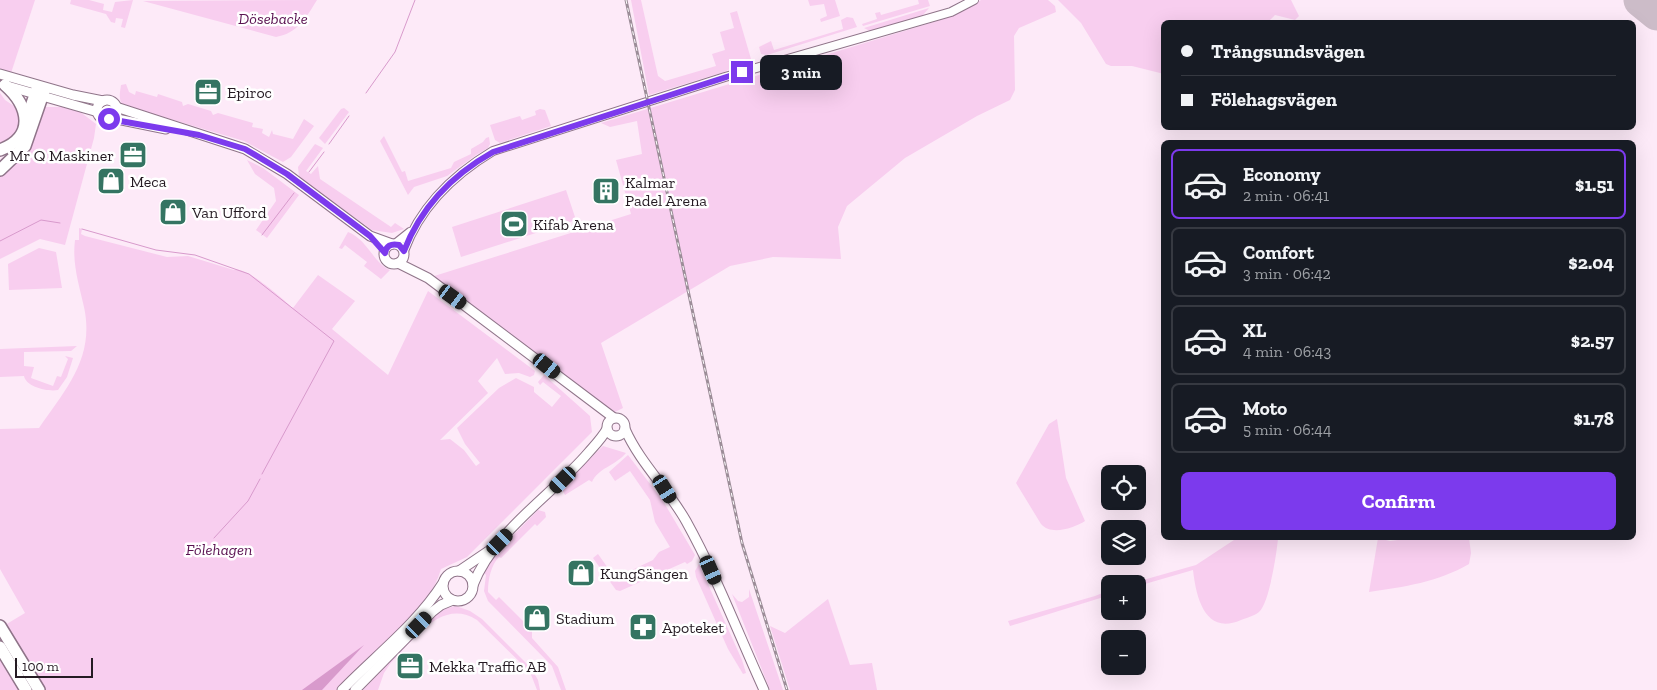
<!DOCTYPE html>
<html lang="en">
<head>
<meta charset="utf-8">
<style>
  :root { --surface:#171b24; --page:#20242c; --text:#f1f3f6; --muted:#9ea1a6; --line:#363941; --accent:#7c3aed }
  body { margin:0; font-family:"Zilla Slab",serif; background:var(--page); color:var(--text); height:100vh; display:flex; flex-direction:column; font-size:19px; white-space:nowrap }
  * { box-sizing:border-box; margin:0 }
  p { font-size:16px; color:var(--muted) }
  .icon { flex:none; width:28px; height:28px; fill:none; stroke:currentColor; stroke-width:2; stroke-linecap:round; stroke-linejoin:round }
  .map { position:relative; flex:1; overflow:hidden }
  .sheet { position:absolute; left:1161px; top:140px; width:475px; height:400px; display:flex; flex-direction:column; background:var(--surface); border-radius:8px; box-shadow:0 5px 20px #0002 }
  .sheet>* { flex:none }
  .guide { position:absolute; left:1161px; top:20px; width:475px; height:110px; border-radius:8px; box-shadow:0 5px 20px #0002; display:grid; align-content:center; height:110px; padding:0 20px; background:var(--surface) }
  .tools { position:absolute; left:1101px; top:465px; display:grid; gap:10px }
  .tools a { display:grid; place-items:center; width:45px; height:45px; border-radius:8px; background:var(--surface); box-shadow:0 5px 20px #0002; font-size:25px }
  .scale { position:absolute; left:15px; bottom:12px; width:78px; box-sizing:border-box; padding-left:5px; border:2px solid #251b23; border-top:0; font-size:14px; line-height:18px; white-space:nowrap; color:#251b23; -webkit-text-stroke:4px #fff; paint-order:stroke }
  .end { position:absolute; width:22px; height:22px; margin:-11px; border:6px solid #7c3aed; background:#fff; box-shadow:0 0 0 2px #fff }
  .from { border-radius:50% }
  .bubble { position:absolute; height:35px; border-radius:8px; background:var(--surface); box-shadow:0 5px 20px #0002; font-size:16px; font-weight:800; line-height:35px; text-align:center }
  .car { position:absolute; width:15px; height:30px; margin:-15px -8px; border-radius:6px; box-shadow:0 0 4px 1px #0007; background:linear-gradient(#222 24%,#8ab4d8 0 40%,#222 0 76%,#8ab4d8 0 86%,#222 0) }
  .guide b { display:flex; align-items:center; gap:18px; height:48px; font-size:19px }
  .guide b+b { border-top:1px solid var(--line) }
  .guide i { width:12px; height:12px; background:var(--text) }
  ul { padding:9px 0 0; list-style:none }
  li { display:flex; align-items:center; gap:15px; height:70px; margin:0 10px 8px; padding:0 10px; border:2px solid var(--line); border-radius:8px }
  li div { flex:1 }
  li b { display:block; font-size:19px }
  li em { font-style:normal; font-weight:800 }
  li.on { border-color:var(--accent) }
  li>.icon { width:45px; height:45px; stroke-width:1.5 }
  .button { display:flex; gap:10px; margin-top:auto; padding:10px 20px }
  .button a { flex:1; height:58px; border-radius:8px; background:var(--accent); color:#fff; font-size:20px; font-weight:800; line-height:58px; text-align:center }
  .map>svg:first-child { display:block }
  .green { fill:#f8ceef }
  .water { fill:#d89acc }
  .lines { fill:none; stroke-linecap:round; stroke-linejoin:round }
  .stream { stroke:#d89acc; stroke-width:1 }
  .runway { stroke:#ccbcc8; stroke-width:35 }
  .tertiary-casing { stroke:#8f7489; stroke-width:10 }
  .secondary-casing { stroke:#8f7489; stroke-width:11 }
  .motorway-casing { stroke:#8f7489; stroke-width:14 }
  .tertiary { stroke:#fff; stroke-width:8 }
  .secondary { stroke:#fff; stroke-width:9 }
  .motorway { stroke:#fff; stroke-width:11 }
  .rail-casing { stroke:#9c8d98; stroke-width:3 }
  .rail { stroke:#fff; stroke-width:1; stroke-dasharray:4; stroke-linecap:butt }
  .route { stroke:#7c3aed; stroke-width:6 }
  .labels { text-anchor:middle; stroke-width:5; stroke-linejoin:round; paint-order:stroke }
  .park-label { font-size:16px; font-style:italic; fill:#5a1251; stroke:#fff }
  .poi-label { font-size:16px; fill:#251b23; stroke:#fff; text-anchor:start }
</style>
</head>
<body>
<div class="map">
<svg width="1657" height="690" viewBox="0 0 1657 690">
  <rect width="100%" height="100%" fill="#fdeaf8"/>
  <g class="green">
    <path d="M0,0H35L11,73L0,70Z"/>
    <path d="M71,0H89L104,4L103,10L112,12L115,2L133,0L125,28L121,27L123,19L116,18L115,23L111,22L106,14L70,4Z"/>
    <path d="M317,0C306,18 298,33 276,37L143,1Z"/>
    <path d="M631,0H641L658,76L665,81L716,66L712,54L725,50L720,32L734,28L730,13L737,11L751,59L724,72L649,95Z"/>
    <path d="M808,0H835L840,16L821,22L820,19L827,16L824,4L810,6Z"/>
    <path d="M918,0H928L930,6L863,26L862,24L877,19L875,13L880,12L881,15L919,4Z"/>
    <path d="M981,0H1048L1055,6L1056,12L1019,28L1014,36L1015,90L1010,100L977,116L905,158L847,206L838,227L841,259L773,257L730,266L601,343L623,408L611,414L428,278L631,214L616,160L642,154L637,121L610,127L601,123L937,21L967,9Z"/>
    <path d="M1058,0H1291L1299,16L1295,20L1275,15L1268,22H1164V74L1132,66H1111L1106,64L1081,23Z"/>
    <path d="M929,8L922,16L870,31L864,28Z"/>
    <path d="M847,17L853,18L857,27L767,55L761,54L759,47L771,41L774,50L843,29L841,20Z"/>
    <path d="M126,84L129,92L135,95L136,91L157,97L158,94L182,102L183,106L188,104L211,111L213,115L218,113L253,123L252,127L263,129L262,133L269,137L272,130L273,134L293,139L304,119L314,126L291,157L283,162L244,141L123,105C118,100 120,92 121,85Z"/>
    <path d="M0,93L5,100L20,110C20,129 17,136 0,146Z"/>
    <path d="M44,107H64L79,111L96,124L94,138L65,245L40,239L0,259V175C29,155 34,139 44,107Z"/>
    <path d="M344,108L349,112L325,144L319,138L341,109Z"/>
    <path d="M540,109L545,110L551,126L500,143L495,140L490,125L520,116L522,120L536,115L535,111Z"/>
    <path d="M384,136L402,172L405,171L408,181L451,168L454,162L471,154V149L483,142L486,138L489,137L490,144L488,148L476,155L447,176L414,187L408,195L380,141Z"/>
    <path d="M315,144L323,148L306,171L311,174L318,166L320,179L391,227L395,223L404,229L392,233L372,230L299,177L298,167Z"/>
    <path d="M247,160L263,168L299,195L267,238L256,230L276,201L274,188L255,174Z"/>
    <path d="M566,190L576,220L461,257L452,227Z"/>
    <path d="M79,228L82,229L81,234L85,236L167,257L188,256L234,270C245,265 283,299 293,308L318,275L355,301L332,329L388,375L428,291L535,371L534,375L530,377L519,373L505,374L497,358L478,381L488,393L440,440L450,439L464,450L476,466L480,463L465,444L457,428L499,388L516,378L534,387V392L552,407L561,396L543,382L540,385L538,382L544,375L590,416L592,432L467,557L441,569C429,613 370,657 338,690H0V628L25,613L0,569V429L39,428C66,389 95,358 84,307C79,284 72,264 75,240H79Z"/>
    <path d="M348,232C367,239 375,265 390,270L381,279L364,266L367,262L345,245L342,249L339,248Z"/>
    <path d="M39,248L56,252L62,288L9,290L8,264Z"/>
    <path d="M77,346L71,351L24,352V366L34,367L31,378L53,386L57,376L61,377L68,359L65,356L73,358L67,377L58,390C48,392 26,387 24,376L0,377V349Z"/>
    <path d="M1057,419L1066,478L1085,521C1074,528 1051,536 1041,524L1016,483L1049,424Z"/>
    <path d="M603,446L626,453C615,466 598,468 592,482L589,480L565,495L562,489L564,484Z"/>
    <path d="M628,455L663,501L695,555L692,561L687,564L685,562L620,591L616,590L593,558L598,554L615,578L653,560L659,552L670,547L655,522L650,500L630,471L615,481L609,472Z"/>
    <path d="M538,510L545,512L546,517L537,526L535,524L501,558L499,557C491,565 488,579 488,592L496,600L499,597L532,630V638L558,667L566,690H561L552,666L488,601L484,591L486,575L482,570L487,562Z"/>
    <path d="M1237,538H1278C1277,552 1269,604 1259,612C1254,616 1246,618 1241,620C1205,636 1196,597 1193,570L1138,586V584H1129L1196,565Z"/>
    <path d="M1378,538L1390,541L1413,538H1469L1471,553L1469,564C1438,582 1404,587 1369,592Z"/>
    <path d="M699,564L742,660L746,673L743,674L728,649L696,577L695,571Z"/>
    <path d="M749,589L783,690H770L732,594L738,601L742,602L749,597Z"/>
    <path d="M1110,590V595L1010,626L1008,621L1095,596Z"/>
    <path d="M828,599L850,665L872,663L877,690H790L770,626L785,633Z"/>
    <path d="M456,606L470,611L482,619L531,668L538,680L540,690H537L530,672L477,620C441,597 413,641 390,664L384,673L378,690H363L439,610Z"/>
  </g>
  <path class="water" d="M364,645L322,690H302Z"/>
  <g class="lines">
    <g class="stream">
      <path d="M366,93L395,52L415,0"/>
      <path d="M329,144L349,116"/>
      <path d="M309,172L324,152"/>
      <path d="M82,229L156,250L195,255L249,274L334,341L262,474"/>
      <path d="M262,235L294,193"/>
      <path d="M0,241L41,220L60,223"/>
      <path d="M214,538L248,501L260,479"/>
    </g>
    <path class="runway" d="M1641,0L1657,13"/>
    <defs>
      <g id="tertiary">
        <path d="M395,244L410,232"/>
        <path d="M404,251C420,207 453,175 493,151L725,77L951,12L974,0"/>
      </g>
      <g id="secondary">
        <path d="M0,74L73,95L103,101"/>
        <path d="M4,85L98,112"/>
        <circle cx="107" cy="110" r="10"/>
        <path d="M116,107L245,149L287,174L370,236L392,244"/>
        <path d="M112,118L166,129"/>
        <circle cx="394" cy="254" r="10"/>
        <path d="M398,263L428,278L614,418"/>
        <circle cx="616" cy="427" r="9"/>
        <path d="M625,429C640,463 668,489 686,521C716,575 738,633 764,690"/>
        <path d="M459,571L490,550"/>
        <circle cx="458" cy="586" r="15"/>
        <path d="M473,585C494,531 551,496 588,453C595,445 602,438 607,429"/>
        <path d="M342,690C376,655 417,624 443,583"/>
        <path d="M355,690L432,612L441,605L453,600"/>
      </g>
      <g id="motorway">
        <path d="M27,118L37,89"/>
        <path d="M0,150C36,137 29,106 5,85"/>
        <path d="M0,170L25,146L44,91"/>
        <path d="M0,626L39,690"/>
        <path d="M0,647L26,690"/>
      </g>
    </defs>
    <use href="#tertiary" class="tertiary-casing"/>
    <use href="#secondary" class="secondary-casing"/>
    <use href="#motorway" class="motorway-casing"/>
    <use href="#tertiary" class="tertiary"/>
    <use href="#secondary" class="secondary"/>
    <use href="#motorway" class="motorway"/>
    <defs>
      <path id="rail" d="M626,0L742,543L787,690"/>
    </defs>
    <use href="#rail" class="rail-casing"/>
    <use href="#rail" class="rail"/>
  </g>
  <g class="lines">
    <path class="route" d="M109,119L199,135L245,149L287,174L370,236L385,253C386,246 391,243 399,245L404,251C421,207 452,175 493,152L742,72"/>
  </g>
  <defs>
    <symbol id="office-square" viewBox="-11 -11 22 22"><rect x="-9" y="-9" width="18" height="18" rx="4" fill="#347462" stroke="#fff"/><path d="M-6-3h4V-5.5h4V-3h4V5H-6ZM-1-4.5V-3h2v-1.5ZM-6 0V1H6V0Z" fill="#fff"/></symbol>
    <symbol id="shop-square" viewBox="-11 -11 22 22"><rect x="-9" y="-9" width="18" height="18" rx="4" fill="#347462" stroke="#fff"/><path d="M-5-2.5h2.3a2.7 3.5 0 0 1 5.4 0H5L5.5 6h-11ZM-1.5-2.5h3a1.5 2.3 0 0 0-3 0Z" fill="#fff"/></symbol>
    <symbol id="building-square" viewBox="-11 -11 22 22"><rect x="-9" y="-9" width="18" height="18" rx="4" fill="#347462" stroke="#fff"/><path d="M-4-6H4V6H1V3H-1V6H-4ZM-2.5-4.3h1.7v1.8h-1.7ZM.8-4.3h1.7v1.8H.8ZM-2.5-1h1.7V.8h-1.7ZM.8-1h1.7V.8H.8Z" fill="#fff"/></symbol>
    <symbol id="stadium-square" viewBox="-11 -11 22 22"><rect x="-9" y="-9" width="18" height="18" rx="4" fill="#347462" stroke="#fff"/><path d="M0-5a6.5 5 0 1 0 0 10a6.5 5 0 1 0 0-10ZM-3.5-1.8h7v3.6h-7Z" fill="#fff"/></symbol>
    <symbol id="pharmacy-square" viewBox="-11 -11 22 22"><rect x="-9" y="-9" width="18" height="18" rx="4" fill="#347462" stroke="#fff"/><path d="M-2-6h4v4h4v4h-4v4h-4v-4h-4v-4h4Z" fill="#fff"/></symbol>
  </defs>
  <g fill-rule="evenodd">
    <use href="#office-square" x="192" y="76" width="32" height="32"/>
    <use href="#office-square" x="117" y="139" width="32" height="32"/>
    <use href="#shop-square" x="95" y="165" width="32" height="32"/>
    <use href="#building-square" x="590" y="175" width="32" height="32"/>
    <use href="#shop-square" x="157" y="196" width="32" height="32"/>
    <use href="#stadium-square" x="498" y="208" width="32" height="32"/>
    <use href="#shop-square" x="565" y="557" width="32" height="32"/>
    <use href="#shop-square" x="521" y="602" width="32" height="32"/>
    <use href="#pharmacy-square" x="627" y="611" width="32" height="32"/>
    <use href="#office-square" x="394" y="650" width="32" height="32"/>
  </g>
  <g class="labels">
    <g class="park-label">
      <text x="273" y="24">Dösebacke</text>
      <text x="219" y="555">Fölehagen</text>
    </g>
    <g class="poi-label">
      <text x="227" y="98">Epiroc</text>
      <text x="114" y="161" text-anchor="end">Mr Q Maskiner</text>
      <text x="130" y="187">Meca</text>
      <text x="625" y="188">Kalmar<tspan x="625" dy="18">Padel Arena</tspan></text>
      <text x="192" y="218">Van Ufford</text>
      <text x="533" y="230">Kifab Arena</text>
      <text x="600" y="579">KungSängen</text>
      <text x="556" y="624">Stadium</text>
      <text x="662" y="633">Apoteket</text>
      <text x="429" y="672">Mekka Traffic AB</text>
    </g>
  </g>
</svg>
<div class="tools">
<a><svg class="icon" aria-label="locate" viewBox="0 0 24 24"><circle cx="12" cy="12" r="6"/><path d="M12 2v4M12 18v4M2 12h4M18 12h4"/></svg></a>
<a><svg class="icon" aria-label="layers" viewBox="0 0 24 24"><path d="M12 4l9 5-9 5-9-5zM3 14l9 5 9-5"/></svg></a>
<a>+</a>
<a>−</a>
</div>
<div class="scale">100 m</div>
<i class="end from" style="left:109px;top:119px"></i>
<i class="end" style="left:742px;top:72px"></i>
<div class="bubble" style="left:760px;top:55px;width:82px">3 min</div>
<i class="car" style="left:453px;top:297px;rotate:126deg"></i>
<i class="car" style="left:547px;top:366px;rotate:129deg"></i>
<i class="car" style="left:563px;top:480px;rotate:225deg"></i>
<i class="car" style="left:665px;top:489px;rotate:148deg"></i>
<i class="car" style="left:500px;top:542px;rotate:44deg"></i>
<i class="car" style="left:711px;top:570px;rotate:156deg"></i>
<i class="car" style="left:419px;top:625px;rotate:44deg"></i>
<div class="guide">
<b><i class="from"></i>Trångsundsvägen</b>
<b><i></i>Fölehagsvägen</b>
</div>
<section class="sheet">
<ul>
<li class="on"><svg class="icon" aria-label="car" viewBox="0 0 24 24"><path d="M5 17H2v-5l4-1 3-4h7l3 4 3 1v5h-3M9 17h6M6 11h13"/><circle cx="7" cy="17" r="2"/><circle cx="17" cy="17" r="2"/></svg><div><b>Economy</b><p>2 min · 06:41</p></div><em>$1.51</em></li>
<li><svg class="icon" aria-label="car" viewBox="0 0 24 24"><path d="M5 17H2v-5l4-1 3-4h7l3 4 3 1v5h-3M9 17h6M6 11h13"/><circle cx="7" cy="17" r="2"/><circle cx="17" cy="17" r="2"/></svg><div><b>Comfort</b><p>3 min · 06:42</p></div><em>$2.04</em></li>
<li><svg class="icon" aria-label="car" viewBox="0 0 24 24"><path d="M5 17H2v-5l4-1 3-4h7l3 4 3 1v5h-3M9 17h6M6 11h13"/><circle cx="7" cy="17" r="2"/><circle cx="17" cy="17" r="2"/></svg><div><b>XL</b><p>4 min · 06:43</p></div><em>$2.57</em></li>
<li><svg class="icon" aria-label="car" viewBox="0 0 24 24"><path d="M5 17H2v-5l4-1 3-4h7l3 4 3 1v5h-3M9 17h6M6 11h13"/><circle cx="7" cy="17" r="2"/><circle cx="17" cy="17" r="2"/></svg><div><b>Moto</b><p>5 min · 06:44</p></div><em>$1.78</em></li>
</ul>
<div class="button"><a>Confirm</a></div>
</section>
</div>
</body>
</html>
